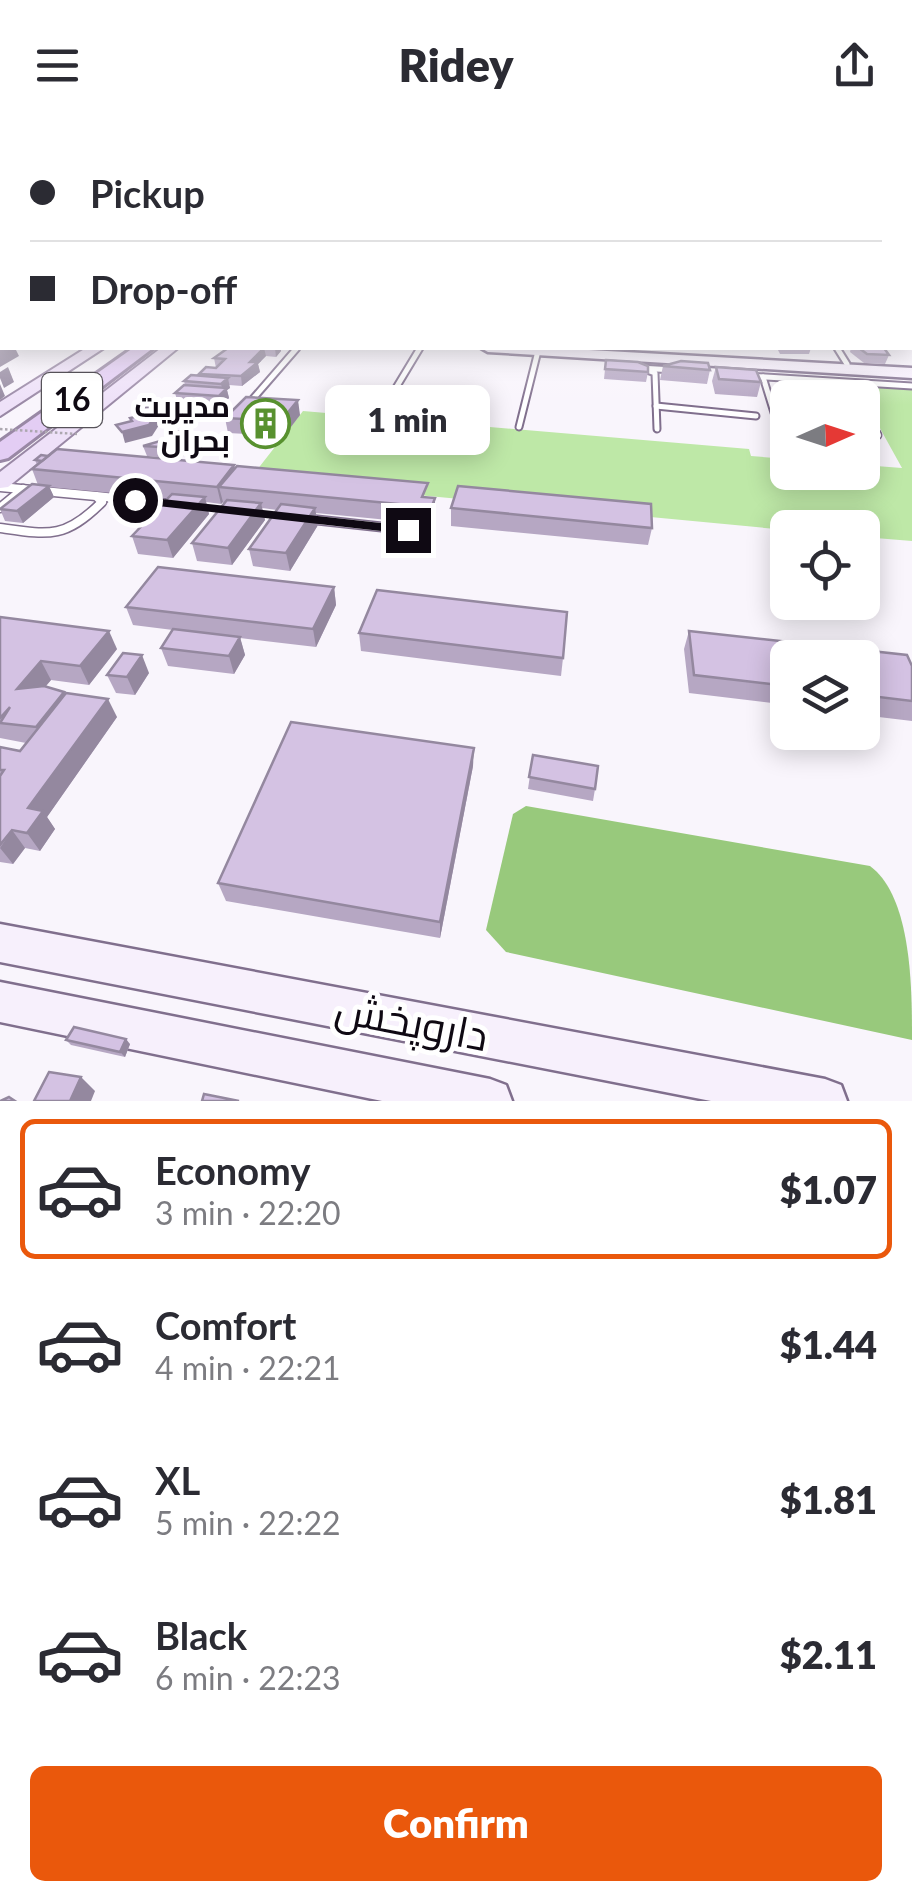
<!DOCTYPE html>
<html lang="en">
<head>
<meta charset="utf-8">
<style>
  :root { --surface:#fff; --page:#f7f7f7; --text:#2b2b33; --muted:#7c7c81; --line:#e1e1e2; --accent:#ea580c }
  body { margin:0; font-family:Lato,Cairo,sans-serif; background:var(--page); color:var(--text); height:100vh; display:flex; flex-direction:column; font-size:38px; white-space:nowrap }
  * { box-sizing:border-box; margin:0 }
  p { font-size:32px; color:var(--muted) }
  .icon { flex:none; width:55px; height:55px; fill:none; stroke:currentColor; stroke-width:2; stroke-linecap:round; stroke-linejoin:round }
  .map { position:relative; height:971px; overflow:hidden }
  .details { display:flex; flex-direction:column; background:var(--surface); flex:1 }
  .details>* { flex:none }
  .top-card { position:absolute; left:0px; top:0px; width:912px; height:220px; box-shadow:0 5px 25px #0003; display:grid; align-content:center; height:220px; padding:0 30px; background:var(--surface) }
  .needle { width:65px; rotate:87deg }
  .fabs { position:absolute; left:770px; top:250px; display:grid; gap:20px }
  .fabs a { display:grid; place-items:center; width:110px; height:110px; border-radius:15px; background:var(--surface); box-shadow:0 5px 25px #0003; font-size:50px }
  .end { position:absolute; width:45px; height:45px; margin:-22px; border:12px solid #0f0913; background:#fff; box-shadow:0 0 0 5px #fff }
  .from { border-radius:50% }
  .bubble { position:absolute; height:70px; border-radius:15px; background:var(--surface); box-shadow:0 5px 25px #0003; font-size:32px; font-weight:800; line-height:70px; text-align:center }
  .top-card b { display:flex; align-items:center; gap:35px; height:95px; font-size:38px }
  .top-card b+b { border-top:2px solid var(--line) }
  .top-card i { width:25px; height:25px; background:var(--text) }
  ul { padding:18px 0 0; list-style:none }
  li { display:flex; align-items:center; gap:30px; height:140px; margin:0 20px 15px; padding:0 10px; border:5px solid transparent; border-radius:15px }
  li div { flex:1 }
  li b { display:block; font-size:38px }
  li em { font-style:normal; font-weight:800 }
  li.selected { border-color:var(--accent) }
  li>.icon { width:90px; height:90px; stroke-width:1.5 }
  .primary-button { display:flex; gap:20px; margin-top:auto; padding:20px 30px }
  .primary-button a { flex:1; height:115px; border-radius:15px; background:var(--accent); color:#fff; font-size:40px; font-weight:800; line-height:115px; text-align:center }
  header { display:flex; justify-content:space-between; align-items:center; height:130px; padding:0 30px; background:var(--surface); font-size:45px; font-weight:800 }
  .map>svg:first-child { display:block }
  .green { fill:#bee8a7 }
  .forest { fill:#98c97c }
  .lines { fill:none; stroke-linecap:round; stroke-linejoin:round }
  .lane-far1-casing { stroke:#806f8d; stroke-width:9 }
  .lane-casing { stroke:#806f8d; stroke-width:11 }
  .street-casing { stroke:#806f8d; stroke-width:4 }
  .secondary-casing { stroke:#806f8d; stroke-width:5 }
  .primary-casing { stroke:#9988a5; stroke-width:4 }
  .highway-casing { stroke:#9988a5; stroke-width:6 }
  .lane-far1 { stroke:#fff; stroke-width:5 }
  .lane { stroke:#fff; stroke-width:8 }
  .street { fill:#fff; fill-rule:evenodd }
  .secondary { fill:#f7f0fc; fill-rule:evenodd }
  .primary { fill:#eee1f8; fill-rule:evenodd }
  .highway { fill:#e3cdf4; fill-rule:evenodd }
  .path-bridge { stroke:#aca7af; stroke-width:2.5; stroke-dasharray:2.5 2.5; stroke-linecap:butt }
  .wall { fill:#b6a7c3 }
  .shaded-wall { fill:#94889f }
  .building { fill:#d4c2e3; stroke:#94889f; stroke-width:2.5 }
  .route { fill:#0f0913 }
  .labels { text-anchor:middle; stroke-width:10; stroke-linejoin:round; paint-order:stroke }
  .far-poi-label { font-size:30px; font-weight:bold; fill:#0f0913; stroke:#fff; text-anchor:end }
  .shield { fill:#fff; stroke:#57535a; stroke-width:2.5 }
  .shield-label { font-size:32px; font-weight:bold; fill:#0f0913 }
  .near-street-label { font-size:42px; fill:#0f0913; stroke:#fff }
</style>
</head>
<body>
<header><svg class="icon" aria-label="menu" viewBox="0 0 24 24"><path d="M4 6h16M4 12h16M4 18h16"/></svg>Ridey<svg class="icon" aria-label="share" viewBox="0 0 24 24"><path d="M12 15V3M7 8l5-5 5 5M5 13v7h14v-7"/></svg></header>
<div class="map">
<svg width="912" height="971" viewBox="0 0 912 971">
  <rect width="100%" height="100%" fill="#f9f5fc"/>
  <path class="green" d="M856,255L912,258V411L863,407L862,398L787,400L250,349L303,281L749,319L751,326L787,329L788,342H862L863,335L902,338Z"/>
  <path class="forest" d="M526,676L870,736C912,767 912,859 912,910L506,822L486,800L513,684Z"/>
  <g class="lines">
    <defs>
      <g id="lane-far1">
        <path d="M837,218L847,234"/>
        <path d="M640,238L673,240"/>
        <path d="M647,240L655,243L657,299"/>
        <path d="M748,246L912,256"/>
        <path d="M763,247L780,302"/>
        <path d="M850,253L858,268"/>
        <path d="M251,271L297,218"/>
        <path d="M385,276L420,218"/>
        <path d="M656,276L756,286"/>
        <path d="M862,277L876,302"/>
        <path d="M519,297L538,221"/>
      </g>
      <g id="lane">
        <path d="M779,300L782,310"/>
        <path d="M874,300L877,305"/>
        <path d="M0,357L96,366L102,372C65,409 49,405 0,398"/>
        <path d="M96,366L173,374"/>
        <path d="M0,378L23,359"/>
        <path d="M308,389L409,400"/>
      </g>
      <rect id="street" x="0" y="205" width="2" height="6"/>
      <g id="secondary">
        <path d="M481,218H553L912,238V248L488,222Z"/>
        <path d="M0,794L825,949L841,955L847,971H711L0,832Z"/>
        <path d="M0,852L490,949L506,955L512,971H382L0,892Z"/>
      </g>
      <g id="primary">
        <path d="M86,218H104L0,286V272Z"/>
        <path d="M161,218H178L8,357L0,358V342Z"/>
      </g>
      <path id="highway" d="M133,218H153L8,328L0,330V312Z"/>
    </defs>
    <use href="#lane-far1" class="lane-far1-casing"/>
    <use href="#lane" class="lane-casing"/>
    <use href="#street" class="street-casing"/>
    <use href="#secondary" class="secondary-casing"/>
    <use href="#primary" class="primary-casing"/>
    <use href="#highway" class="highway-casing"/>
    <use href="#lane-far1" class="lane-far1"/>
    <use href="#lane" class="lane"/>
    <use href="#street" class="street"/>
    <use href="#secondary" class="secondary"/>
    <use href="#primary" class="primary"/>
    <use href="#highway" class="highway"/>
    <path class="path-bridge" d="M0,299L77,304"/>
  </g>
  <g class="wall">
    <path d="M228,218H281V221L276,227L266,226L258,234L260,242L242,256L229,255L230,258L227,260L229,268L221,276L178,273L175,263L185,255L184,251L216,238L214,228Z"/>
    <path d="M777,218H811L809,224H780Z"/>
    <path d="M851,218H884L889,225L885,234L864,233L850,222Z"/>
    <path d="M606,230L648,242L646,252L604,249Z"/>
    <path d="M663,236L710,240L707,254L660,250Z"/>
    <path d="M716,237L761,252L757,267L715,264L712,251Z"/>
    <path d="M300,285L284,306L228,303L225,288Z"/>
    <path d="M187,302L193,317L180,329L147,326L143,316Z"/>
    <path d="M35,330L234,335L235,338L428,367L435,385L432,393H419L316,383L318,395L290,441L253,436L249,419L277,380L262,378L265,390L232,435L197,431L192,413L224,374L223,372L221,374L206,372L209,384L173,428L138,424L132,406L167,368L49,357L54,367L23,393L5,391L0,379L38,355L32,339L37,335Z"/>
    <path d="M451,378L652,398L648,415L451,396Z"/>
    <path d="M334,457L336,475L316,517L240,508L245,525L234,544L168,536L161,518L173,500L133,495L126,477Z"/>
    <path d="M0,487L117,519L89,555L51,550L46,556L117,587L47,687L55,699L40,721L25,718L13,734L0,732V617L20,621L26,613L0,608Z"/>
    <path d="M689,501L907,525L912,536V591L862,585V528H788V575L689,563L684,519Z"/>
    <path d="M359,503L563,528L561,546L361,521Z"/>
    <path d="M149,543L135,565L116,563L107,545Z"/>
    <path d="M533,625L595,659L593,671L528,659Z"/>
    <path d="M473,636L440,808L226,771L218,753Z"/>
    <path d="M66,910L130,914L125,927L71,915Z"/>
  </g>
  <g class="shaded-wall">
    <path d="M4,218H15L19,226L0,237V220Z"/>
    <path d="M264,218L266,226L258,234L260,242L242,256L241,246L250,232Z"/>
    <path d="M275,218H281V221L276,227Z"/>
    <path d="M8,237L14,252L4,258L0,248V242Z"/>
    <path d="M228,248L230,258L227,260L229,268L221,276L219,266L223,262L221,254Z"/>
    <path d="M0,254L5,266L0,270Z"/>
    <path d="M298,270L300,285L284,306L281,291Z"/>
    <path d="M158,282L161,292L152,306L125,313L122,302Z"/>
    <path d="M187,302L193,317L180,329L177,318Z"/>
    <path d="M234,335L238,352L219,357L223,372L221,374L217,357Z"/>
    <path d="M49,356L54,367L23,393L17,381Z"/>
    <path d="M205,367L209,384L173,428L167,410Z"/>
    <path d="M435,368V385L432,393V376Z"/>
    <path d="M261,373L265,390L232,435L228,418Z"/>
    <path d="M315,378L318,395L290,441L286,423Z"/>
    <path d="M334,457L336,475L316,517L313,499Z"/>
    <path d="M109,501L117,519L89,555L80,536Z"/>
    <path d="M240,507L245,525L234,544L229,526Z"/>
    <path d="M142,525L149,543L135,565L127,547Z"/>
    <path d="M41,531L51,550L28,577L17,559Z"/>
    <path d="M64,562L74,580L47,616L36,597Z"/>
    <path d="M108,569L117,587L47,687L55,699L40,721L27,703L28,678Z"/>
    <path d="M474,618L473,636L440,808V792Z"/>
    <path d="M12,700L25,718L13,734L0,718Z"/>
    <path d="M126,909L130,914L125,927L120,922Z"/>
    <path d="M81,947L95,961L91,971H70Z"/>
  </g>
  <g class="building">
    <path d="M0,139H2V152L0,153Z"/>
    <path d="M228,218H264L250,232H258L241,246L199,244L206,237L216,238L225,229L214,228Z"/>
    <path d="M859,218H884L889,225L867,224Z"/>
    <path d="M606,230L638,232L648,236V242L605,239Z"/>
    <path d="M681,231L708,233L710,240L663,236Z"/>
    <path d="M716,237L756,240L761,252L719,249Z"/>
    <path d="M191,245L228,248L221,254L184,251Z"/>
    <path d="M184,255L227,258L219,266L175,263Z"/>
    <path d="M246,267L298,270L281,291L225,288Z"/>
    <path d="M153,276L158,282L149,295L122,302L116,295L132,291L130,288L144,285L139,279Z"/>
    <path d="M173,301L187,302L183,306L190,307L177,318L143,316L164,310Z"/>
    <path d="M57,319L234,335L217,357L32,339Z"/>
    <path d="M41,325L48,326L42,331L35,330Z"/>
    <path d="M237,336L428,353L422,367L435,368L432,376H419L219,357Z"/>
    <path d="M32,354L49,356L17,381L0,379Z"/>
    <path d="M458,356L651,374L652,398L451,378Z"/>
    <path d="M172,364L205,367L167,410L132,406Z"/>
    <path d="M227,370L261,373L228,418L192,413Z"/>
    <path d="M281,374L315,378L286,423L249,419Z"/>
    <path d="M158,437L334,457L313,499L126,477Z"/>
    <path d="M377,460L567,482L563,528L359,503Z"/>
    <path d="M0,487L109,501L80,536L41,531L17,559L44,556L64,562L36,597L0,593L10,577L0,588Z"/>
    <path d="M173,499L240,507L229,526L161,518Z"/>
    <path d="M689,501L907,525L912,536V571L862,565V528H788V556L694,545Z"/>
    <path d="M123,523L142,525L127,547L107,545Z"/>
    <path d="M66,563L108,569L28,678L43,681L27,703L12,700L0,715V646L4,640H0V617L20,621Z"/>
    <path d="M291,592L474,618L440,792L218,753Z"/>
    <path d="M533,625L598,636L595,659L529,647Z"/>
    <path d="M74,897L126,909L120,922L66,910Z"/>
    <path d="M49,942L81,947L70,971H34Z"/>
    <path d="M204,964L239,971H202Z"/>
    <path d="M9,967L15,971H0Z"/>
  </g>
  <linearGradient id="sky" x2="0" y2="1"><stop stop-color="#87bcbc"/><stop offset="0.51" stop-color="#fcfafe"/><stop offset="1" stop-color="#fcfafe" stop-opacity="0"/></linearGradient>
  <rect width="912" height="275" fill="url(#sky)"/>
  <path class="route" d="M135,366L408,396L416,400L408,404L131,373V367Z"/>
  <defs>
    <symbol id="building-ring" viewBox="-11 -11 22 22"><circle r="9.5" fill="#fff" stroke="#58912f" stroke-width="1.5"/><path d="M-4-6H4V6H1V3H-1V6H-4ZM-2.5-4.3h1.7v1.8h-1.7ZM.8-4.3h1.7v1.8H.8ZM-2.5-1h1.7V.8h-1.7ZM.8-1h1.7V.8H.8Z" fill="#58912f"/></symbol>
  </defs>
  <g fill-rule="evenodd">
    <use href="#building-ring" x="238" y="266" width="55" height="55"/>
  </g>
  <g class="labels">
    <g class="far-poi-label">
      <text x="230" y="287">مدیریت<tspan x="230" dy="34">بحران</tspan></text>
    </g>
    <rect class="shield" x="42" y="243" width="60" height="54" rx="8"/>
    <g class="shield-label">
      <text x="72" y="281">16</text>
    </g>
    <g class="near-street-label">
      <text transform="translate(412 892) rotate(11)" y="15">داروپخش</text>
    </g>
  </g>
</svg>
<div class="fabs">
<a><svg class="needle" viewBox="-14 -14 28 28"><path d="M0-13l5 13h-10z" fill="#e53935"/><path d="M0 13l5-13h-10z" fill="#7c7c81"/></svg></a>
<a><svg class="icon" aria-label="locate" viewBox="0 0 24 24"><circle cx="12" cy="12" r="6"/><path d="M12 2v4M12 18v4M2 12h4M18 12h4"/></svg></a>
<a><svg class="icon" aria-label="layers" viewBox="0 0 24 24"><path d="M12 4l9 5-9 5-9-5zM3 14l9 5 9-5"/></svg></a>
</div>
<i class="end from" style="left:135px;top:370px"></i>
<i class="end" style="left:408px;top:400px"></i>
<div class="bubble" style="left:325px;top:255px;width:165px">1 min</div>
<div class="top-card">
<b><i class="from"></i>Pickup</b>
<b><i></i>Drop-off</b>
</div>
</div>
<section class="details">
<ul>
<li class="selected"><svg class="icon" aria-label="car" viewBox="0 0 24 24"><path d="M5 17H2v-5l4-1 3-4h7l3 4 3 1v5h-3M9 17h6M6 11h13"/><circle cx="7" cy="17" r="2"/><circle cx="17" cy="17" r="2"/></svg><div><b>Economy</b><p>3 min · 22:20</p></div><em>$1.07</em></li>
<li><svg class="icon" aria-label="car" viewBox="0 0 24 24"><path d="M5 17H2v-5l4-1 3-4h7l3 4 3 1v5h-3M9 17h6M6 11h13"/><circle cx="7" cy="17" r="2"/><circle cx="17" cy="17" r="2"/></svg><div><b>Comfort</b><p>4 min · 22:21</p></div><em>$1.44</em></li>
<li><svg class="icon" aria-label="car" viewBox="0 0 24 24"><path d="M5 17H2v-5l4-1 3-4h7l3 4 3 1v5h-3M9 17h6M6 11h13"/><circle cx="7" cy="17" r="2"/><circle cx="17" cy="17" r="2"/></svg><div><b>XL</b><p>5 min · 22:22</p></div><em>$1.81</em></li>
<li><svg class="icon" aria-label="car" viewBox="0 0 24 24"><path d="M5 17H2v-5l4-1 3-4h7l3 4 3 1v5h-3M9 17h6M6 11h13"/><circle cx="7" cy="17" r="2"/><circle cx="17" cy="17" r="2"/></svg><div><b>Black</b><p>6 min · 22:23</p></div><em>$2.11</em></li>
</ul>
<div class="primary-button"><a>Confirm</a></div>
</section>
</body>
</html>
